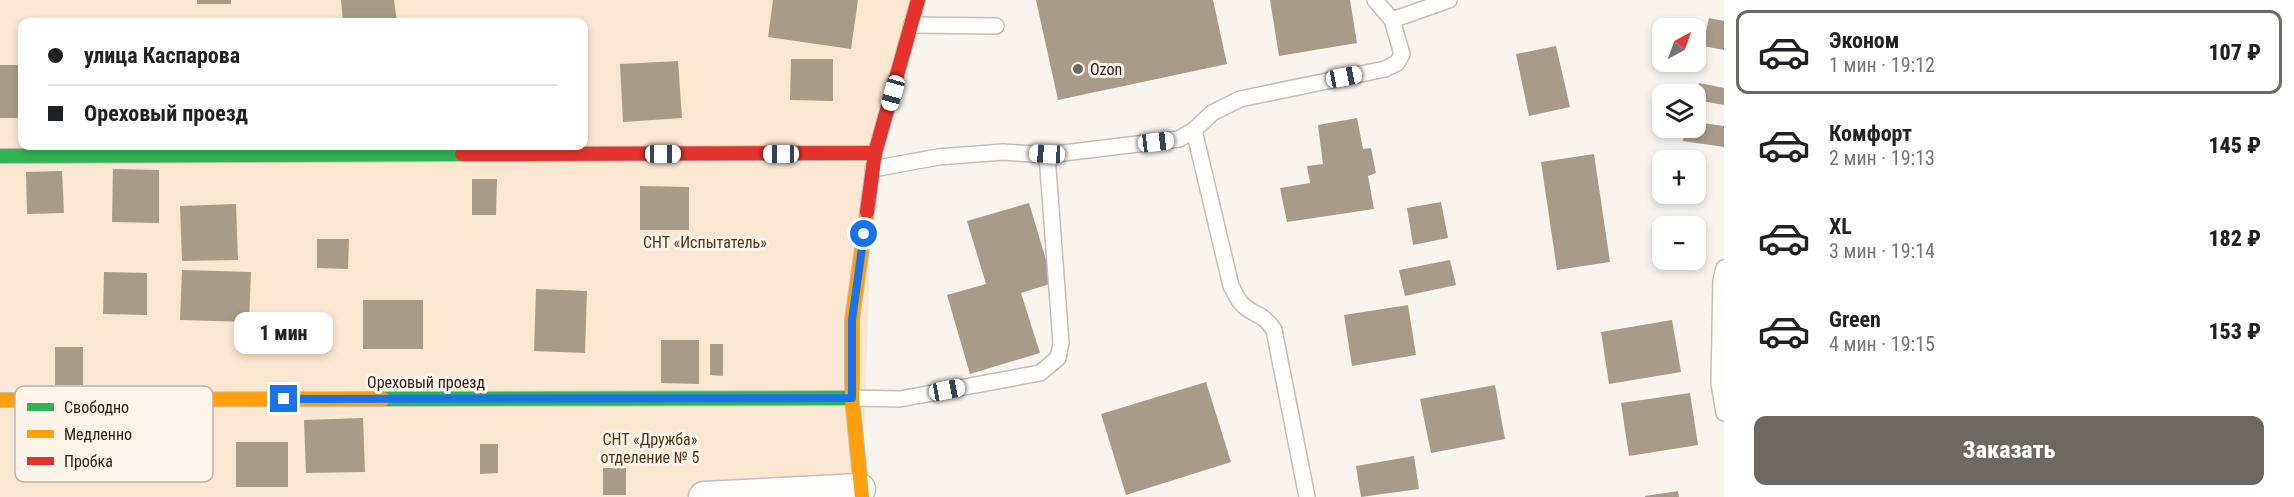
<!DOCTYPE html>
<html lang="ru">
<head>
<meta charset="utf-8">
<style>
  :root { --surface:#fff; --page:#f6f6f6; --text:#202124; --muted:#757577; --line:#e0e0e0; --accent:#6d6861 }
  body { margin:0; font-family:"Roboto Condensed",sans-serif; background:var(--page); color:var(--text); height:100vh; display:flex; flex-direction:column; font-size:22px; white-space:nowrap }
  * { box-sizing:border-box; margin:0 }
  p { font-size:20px; color:var(--muted) }
  .icon { flex:none; width:33px; height:33px; fill:none; stroke:currentColor; stroke-width:2; stroke-linecap:round; stroke-linejoin:round }
  .map { position:relative; flex:1; overflow:hidden }
  .side { display:flex; flex-direction:column; background:var(--surface); width:570px }
  .side>* { flex:none }
  .banner { position:absolute; left:18px; top:18px; width:570px; height:132px; border-radius:12px; box-shadow:0 3px 9px #0003; display:grid; align-content:center; height:132px; padding:0 30px; background:var(--surface) }
  .needle { width:39px; rotate:41deg }
  .buttons { position:absolute; left:1652px; top:18px; display:grid; gap:12px }
  .buttons a { display:grid; place-items:center; width:54px; height:54px; border-radius:12px; background:var(--surface); box-shadow:0 3px 9px #0003; font-size:30px }
  .end { position:absolute; width:27px; height:27px; margin:-14px; border:8px solid #1a73e8; background:#fff; box-shadow:0 0 0 3px #fff }
  .from { border-radius:50% }
  .bubble { position:absolute; height:42px; border-radius:12px; background:var(--surface); box-shadow:0 3px 9px #0003; font-size:20px; font-weight:800; line-height:42px; text-align:center }
  .car { position:absolute; width:18px; height:36px; margin:-18px -9px; border-radius:8px; box-shadow:0 0 4px 2px #0007; background:linear-gradient(#fff 24%,#345 0 40%,#fff 0 76%,#345 0 86%,#fff 0) }
  .banner b { display:flex; align-items:center; gap:21px; height:57px; font-size:22px }
  .banner b+b { border-top:2px solid var(--line) }
  .banner i { width:15px; height:15px; background:var(--text) }
  ul { padding:10px 0 0; list-style:none }
  li { display:flex; align-items:center; gap:18px; height:84px; margin:0 12px 9px; padding:0 18px; border:3px solid transparent; border-radius:12px }
  li div { flex:1 }
  li b { display:block; font-size:22px }
  li em { font-style:normal; font-weight:800 }
  li.active { border-color:var(--accent) }
  li>.icon { width:54px; height:54px; stroke-width:1.5 }
  .action { display:flex; gap:12px; margin-top:auto; padding:12px 30px }
  .action a { flex:1; height:69px; border-radius:12px; background:var(--accent); color:#fff; font-size:24px; font-weight:800; line-height:69px; text-align:center }
  main { display:flex; flex:1; min-height:0 }
  .map>svg:first-child { display:block }
  .green { fill:#fae7d1; fill-rule:evenodd }
  .building { fill:#a89b89 }
  .lines { fill:none; stroke-linecap:round; stroke-linejoin:round }
  .lane-casing { stroke:#c3beb8; stroke-width:18 }
  .street-casing { stroke:#c3beb8; stroke-width:33 }
  .fast-casing { stroke:#c3beb8; stroke-width:16 }
  .slow-casing { stroke:#c3beb8; stroke-width:16 }
  .jam-casing { stroke:#c3beb8; stroke-width:16 }
  .lane { stroke:#fefdfc; stroke-width:15 }
  .street { stroke:#fefdfc; stroke-width:30 }
  .fast { stroke:#30b455; stroke-width:14 }
  .slow { stroke:#ff9f0a; stroke-width:14 }
  .jam { stroke:#e5322d; stroke-width:14 }
  .route { stroke:#1a73e8; stroke-width:8 }
  .poi-dot { fill:#6d6861; stroke:#fef4e9; stroke-width:2 }
  .labels { text-anchor:middle; stroke-width:6; stroke-linejoin:round; paint-order:stroke }
  .poi-label { font-size:16px; fill:#221c15; stroke:#fef4e9; text-anchor:start }
  .park-label { font-size:16px; fill:#4e3619; stroke:#fef4e9 }
  .street-label { font-size:16px; fill:#221c15; stroke:#fef4e9 }
  .key { fill:#fef4e9; stroke:#bcb3a9; stroke-width:1.5 }
  .key-label { font-size:16px; fill:#221c15 }
</style>
</head>
<body>
<main>
<div class="map">
<svg width="1724" height="497" viewBox="0 0 1724 497">
  <rect width="100%" height="100%" fill="#f9f4ee"/>
  <path class="green" d="M0,0H918L873,169L862,497H0ZM22,22H584V146H22Z"/>
  <g class="building">
    <rect x="197" y="0" width="34" height="4"/>
    <path d="M341,0H394L397,22H343Z"/>
    <path d="M773,0H858L851,49L768,37Z"/>
    <path d="M1036,0H1213L1227,64L1058,100Z"/>
    <path d="M1270,0H1350L1357,43L1279,56Z"/>
    <path d="M1709,18L1724,21V50L1703,46Z"/>
    <path d="M1556,46L1570,107L1529,116L1516,54Z"/>
    <path d="M791,59H833V101L790,100Z"/>
    <path d="M678,61L682,118L623,122L620,64Z"/>
    <rect x="0" y="65" width="22" height="53"/>
    <path d="M1699,83L1724,88V105L1696,100Z"/>
    <path d="M1357,118L1363,149L1371,148L1376,173L1368,176L1374,209L1287,222L1280,188L1310,183L1307,166L1323,164L1318,125Z"/>
    <path d="M1695,122L1724,126V147L1683,141L1685,128H1695Z"/>
    <path d="M1594,154L1610,262L1557,270L1541,162Z"/>
    <path d="M113,169L159,170V223L112,222Z"/>
    <path d="M62,171L64,213L27,214L26,172Z"/>
    <path d="M472,179H497L496,215H472Z"/>
    <path d="M640,186L689,187V230H640Z"/>
    <path d="M1441,202L1448,238L1413,245L1407,208Z"/>
    <path d="M1029,203L1053,283L1021,293L1040,353L970,374L947,295L986,284L967,221Z"/>
    <path d="M236,204L238,260L182,261L180,206Z"/>
    <path d="M317,239H349L348,269L317,268Z"/>
    <path d="M1450,260L1456,285L1405,296L1399,270Z"/>
    <path d="M182,270L251,272L249,322L180,320Z"/>
    <path d="M104,272L147,273V315L103,314Z"/>
    <path d="M536,289L587,291L585,353L534,351Z"/>
    <rect x="363" y="300" width="60" height="49"/>
    <path d="M1408,305L1416,355L1352,366L1344,315Z"/>
    <path d="M1672,320L1681,372L1609,384L1601,332Z"/>
    <path d="M661,340H699V384L661,383Z"/>
    <path d="M710,344H723V376L710,375Z"/>
    <rect x="55" y="347" width="28" height="38"/>
    <path d="M1206,382L1231,462L1126,495L1101,414Z"/>
    <path d="M1495,385L1505,439L1431,453L1420,399Z"/>
    <path d="M1690,393L1698,445L1629,456L1621,403Z"/>
    <path d="M363,418L365,472L306,473L304,420Z"/>
    <rect x="236" y="442" width="52" height="45"/>
    <path d="M480,444H498V473L480,474Z"/>
    <path d="M1414,456L1419,489L1361,497L1356,466Z"/>
    <rect x="603" y="468" width="23" height="27"/>
    <path d="M1678,491L1679,497H1645V496Z"/>
  </g>
  <g class="lines">
    <defs>
      <g id="lane">
        <path d="M1375,0L1392,20"/>
        <path d="M911,25L996,26"/>
        <path d="M1194,130L1231,286C1235,293 1238,301 1244,306C1257,317 1263,313 1274,330L1307,497"/>
        <path d="M1047,155L1179,139L1194,130L1212,113L1240,99L1385,69L1397,63L1402,54L1392,20L1449,0"/>
        <path d="M1724,268L1721,280L1719,383L1724,413"/>
        <path d="M852,398L900,399L1040,373L1058,358L1061,343L1047,155L1003,152L938,157L873,169"/>
      </g>
      <path id="street" d="M704,497L860,489"/>
      <g id="fast">
        <path d="M0,156L462,154"/>
        <path d="M383,399L852,398"/>
      </g>
      <g id="slow">
        <path d="M0,400L383,399"/>
        <path d="M862,497L852,398V320L867,212"/>
      </g>
      <g id="jam">
        <path d="M462,154L875,153"/>
        <path d="M867,212L875,153L918,0"/>
      </g>
    </defs>
    <use href="#lane" class="lane-casing"/>
    <use href="#street" class="street-casing"/>
    <use href="#fast" class="fast-casing"/>
    <use href="#slow" class="slow-casing"/>
    <use href="#jam" class="jam-casing"/>
    <use href="#lane" class="lane"/>
    <use href="#street" class="street"/>
    <use href="#fast" class="fast"/>
    <use href="#slow" class="slow"/>
    <use href="#jam" class="jam"/>
  </g>
  <g class="lines">
    <path class="route" d="M284,399L852,398V320L864,234"/>
  </g>
  <circle class="poi-dot" cx="1078" cy="69" r="6"/>
  <g class="labels">
    <g class="poi-label">
      <text x="1090" y="75">Ozon</text>
    </g>
    <g class="park-label">
      <text x="705" y="248">СНТ «Испытатель»</text>
      <text x="650" y="445">СНТ «Дружба»<tspan x="650" dy="18">отделение № 5</tspan></text>
    </g>
    <g class="street-label">
      <text x="426" y="388">Ореховый проезд</text>
    </g>
  </g>
  <rect x="15" y="386" width="198" height="96" rx="9" class="key"/>
  <rect x="27" y="403" width="27" height="8" fill="#30b455"/>
  <rect x="27" y="430" width="27" height="8" fill="#ff9f0a"/>
  <rect x="27" y="457" width="27" height="8" fill="#e5322d"/>
  <g class="key-label">
    <text x="64" y="413">Свободно</text>
    <text x="64" y="440">Медленно</text>
    <text x="64" y="467">Пробка</text>
  </g>
</svg>
<div class="buttons">
<a><svg class="needle" viewBox="-14 -14 28 28"><path d="M0-13l5 13h-10z" fill="#e53935"/><path d="M0 13l5-13h-10z" fill="#757577"/></svg></a>
<a><svg class="icon" aria-label="layers" viewBox="0 0 24 24"><path d="M12 4l9 5-9 5-9-5zM3 14l9 5 9-5"/></svg></a>
<a>+</a>
<a>−</a>
</div>
<i class="end from" style="left:864px;top:234px"></i>
<i class="end" style="left:284px;top:399px"></i>
<div class="bubble" style="left:234px;top:312px;width:99px">1 мин</div>
<i class="car" style="left:1344px;top:77px;rotate:79deg"></i>
<i class="car" style="left:893px;top:93px;rotate:196deg"></i>
<i class="car" style="left:1156px;top:142px;rotate:83deg"></i>
<i class="car" style="left:663px;top:154px;rotate:90deg"></i>
<i class="car" style="left:781px;top:154px;rotate:270deg"></i>
<i class="car" style="left:1047px;top:154px;rotate:273deg"></i>
<i class="car" style="left:947px;top:390px;rotate:79deg"></i>
<div class="banner">
<b><i class="from"></i>улица Каспарова</b>
<b><i></i>Ореховый проезд</b>
</div>
</div>
<section class="side">
<ul>
<li class="active"><svg class="icon" aria-label="car" viewBox="0 0 24 24"><path d="M5 17H2v-5l4-1 3-4h7l3 4 3 1v5h-3M9 17h6M6 11h13"/><circle cx="7" cy="17" r="2"/><circle cx="17" cy="17" r="2"/></svg><div><b>Эконом</b><p>1 мин · 19:12</p></div><em>107 ₽</em></li>
<li><svg class="icon" aria-label="car" viewBox="0 0 24 24"><path d="M5 17H2v-5l4-1 3-4h7l3 4 3 1v5h-3M9 17h6M6 11h13"/><circle cx="7" cy="17" r="2"/><circle cx="17" cy="17" r="2"/></svg><div><b>Комфорт</b><p>2 мин · 19:13</p></div><em>145 ₽</em></li>
<li><svg class="icon" aria-label="car" viewBox="0 0 24 24"><path d="M5 17H2v-5l4-1 3-4h7l3 4 3 1v5h-3M9 17h6M6 11h13"/><circle cx="7" cy="17" r="2"/><circle cx="17" cy="17" r="2"/></svg><div><b>XL</b><p>3 мин · 19:14</p></div><em>182 ₽</em></li>
<li><svg class="icon" aria-label="car" viewBox="0 0 24 24"><path d="M5 17H2v-5l4-1 3-4h7l3 4 3 1v5h-3M9 17h6M6 11h13"/><circle cx="7" cy="17" r="2"/><circle cx="17" cy="17" r="2"/></svg><div><b>Green</b><p>4 мин · 19:15</p></div><em>153 ₽</em></li>
</ul>
<div class="action"><a>Заказать</a></div>
</section>
</main>
</body>
</html>
